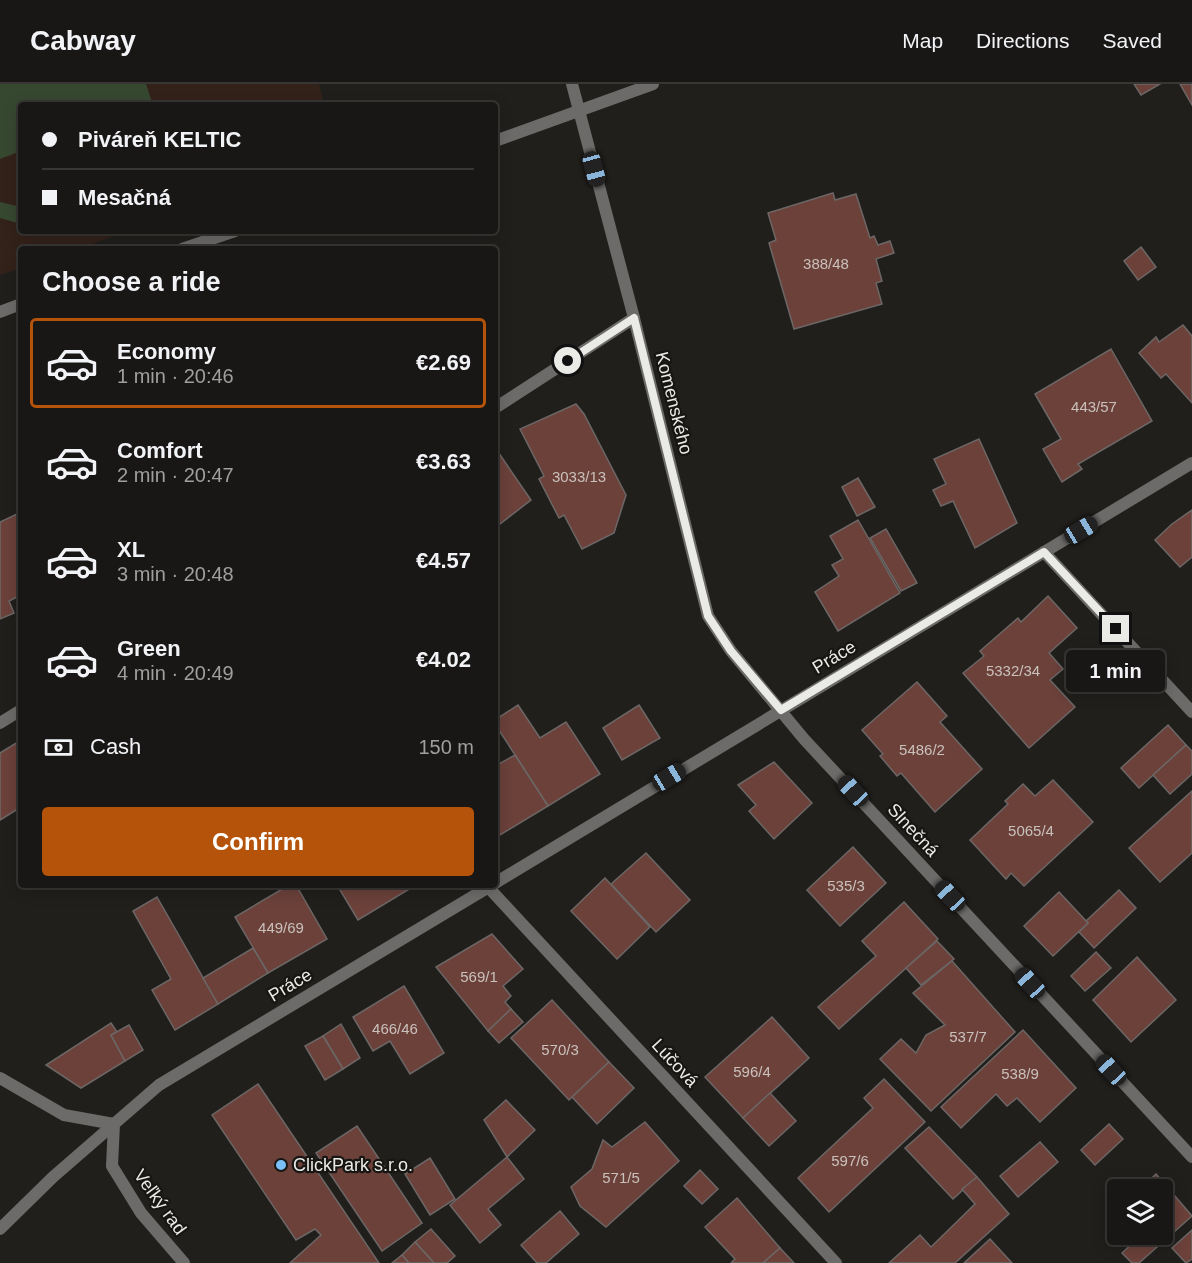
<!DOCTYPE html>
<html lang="en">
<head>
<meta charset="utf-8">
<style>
  :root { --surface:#191715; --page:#262422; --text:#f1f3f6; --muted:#9f9fa0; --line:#373634; --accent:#b45309 }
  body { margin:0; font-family:Helvetica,sans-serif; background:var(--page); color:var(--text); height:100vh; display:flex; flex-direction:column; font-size:22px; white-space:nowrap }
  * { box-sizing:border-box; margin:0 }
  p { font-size:20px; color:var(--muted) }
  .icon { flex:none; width:33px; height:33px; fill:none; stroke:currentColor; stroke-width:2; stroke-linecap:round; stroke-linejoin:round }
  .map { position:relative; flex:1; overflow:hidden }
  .panel { position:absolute; left:18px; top:162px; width:480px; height:642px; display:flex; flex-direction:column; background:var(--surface); border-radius:6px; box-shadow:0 3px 15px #0003,0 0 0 2px var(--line) }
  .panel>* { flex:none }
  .guide { position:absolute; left:18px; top:18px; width:480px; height:132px; border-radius:6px; box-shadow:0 3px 15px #0003,0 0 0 2px var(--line); display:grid; align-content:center; height:132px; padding:0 24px; background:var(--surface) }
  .tools { position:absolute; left:1107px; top:1095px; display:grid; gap:12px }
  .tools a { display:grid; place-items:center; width:66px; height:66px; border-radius:6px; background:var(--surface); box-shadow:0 3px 15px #0003,0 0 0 2px var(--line); font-size:30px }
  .end { position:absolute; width:27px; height:27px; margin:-14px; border:8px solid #eaeae7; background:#111; box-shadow:0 0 0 3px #111 }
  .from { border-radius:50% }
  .bubble { position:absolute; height:42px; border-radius:6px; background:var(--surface); box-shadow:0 3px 15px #0003,0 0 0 2px var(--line); font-size:20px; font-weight:700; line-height:42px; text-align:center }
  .car { position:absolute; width:18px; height:36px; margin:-18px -9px; border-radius:8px; box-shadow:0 0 4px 2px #0007; background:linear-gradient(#222 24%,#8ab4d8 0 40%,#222 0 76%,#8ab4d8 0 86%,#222 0) }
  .guide b { display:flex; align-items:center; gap:21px; height:57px; font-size:22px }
  .guide b+b { border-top:2px solid var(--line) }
  .guide i { width:15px; height:15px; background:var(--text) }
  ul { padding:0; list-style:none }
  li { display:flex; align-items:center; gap:18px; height:90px; margin:0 12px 9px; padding:0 12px; border:3px solid transparent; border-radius:6px }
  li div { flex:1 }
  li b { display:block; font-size:22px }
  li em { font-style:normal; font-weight:700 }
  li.on { border-color:var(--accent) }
  li>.icon { width:54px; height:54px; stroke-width:1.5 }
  h2 { padding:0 24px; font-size:27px; line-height:72px }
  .pay { display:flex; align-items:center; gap:15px; height:66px; padding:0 24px; font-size:22px }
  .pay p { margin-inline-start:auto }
  .primary-button { display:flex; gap:12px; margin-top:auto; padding:12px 24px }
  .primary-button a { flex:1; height:69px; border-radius:6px; background:var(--accent); color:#fff; font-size:24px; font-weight:700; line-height:69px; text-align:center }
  header { display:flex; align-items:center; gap:36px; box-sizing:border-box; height:84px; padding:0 30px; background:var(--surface); border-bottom:2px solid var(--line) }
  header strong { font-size:28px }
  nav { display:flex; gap:33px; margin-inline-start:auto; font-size:21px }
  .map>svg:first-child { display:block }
  .education { fill:#33221a }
  .green { fill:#374831 }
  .building { fill:#6b413a; stroke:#6c6766; stroke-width:1.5 }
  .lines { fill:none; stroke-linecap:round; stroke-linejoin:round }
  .service { stroke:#6c6b69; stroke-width:12 }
  .minor { stroke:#6c6b69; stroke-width:12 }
  .route { stroke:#eaeae7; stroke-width:8 }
  .poi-dot { fill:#7abff8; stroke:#171613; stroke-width:2 }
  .labels { text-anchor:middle; stroke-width:4.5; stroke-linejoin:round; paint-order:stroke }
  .number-label { font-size:15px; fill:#cac0bc }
  .street-label { font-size:18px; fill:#eaeae7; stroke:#171613 }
  .poi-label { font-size:18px; fill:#eaeae7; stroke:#171613; text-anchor:start }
</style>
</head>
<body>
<header>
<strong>Cabway</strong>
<nav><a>Map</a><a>Directions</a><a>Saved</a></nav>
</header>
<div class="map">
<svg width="1192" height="1179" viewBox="0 0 1192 1179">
  <rect width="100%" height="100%" fill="#211f1c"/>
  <path class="education" d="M0,0H319L324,21H21V147H129L77,165H21V184L0,191Z"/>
  <g class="green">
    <path d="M0,0H146L153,21H21V67L0,75Z"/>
    <path d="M0,118L21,123V140L0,134Z"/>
  </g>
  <g class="building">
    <path d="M1134,0H1160L1141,11Z"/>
    <path d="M1180,0H1192V21Z"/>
    <path d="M833,109L835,116L856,110L870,154L874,152L878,161L890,157L894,169L876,175L882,197L876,199L882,220L794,245L769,159L776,156L768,129Z"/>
    <path d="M1141,163L1156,183L1138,196L1124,177Z"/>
    <path d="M1183,241L1192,252V319L1166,290L1161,294L1139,269L1156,253L1159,258Z"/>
    <path d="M1111,265L1152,337L1078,380L1082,385L1062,398L1043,365L1061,355L1035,310Z"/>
    <path d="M576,320L584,330L626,411L614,449L582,465L564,431L559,434L539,395L544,392L520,345Z"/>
    <path d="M979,355L1017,439L975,464L953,417L941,422L933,406L946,400L934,375Z"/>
    <path d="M496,365L531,416L496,443L495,441Z"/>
    <path d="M858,394L875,423L857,432L842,403Z"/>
    <path d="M1192,426V473L1180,483L1155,456L1172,440Z"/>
    <path d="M17,430L21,440V511L9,517L14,529L0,535V438Z"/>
    <path d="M858,436L900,509L838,547L815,508L839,492L832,481L843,475L830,452Z"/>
    <path d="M886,445L917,499L901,507L870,454Z"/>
    <path d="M1048,512L1077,544L1049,569L1063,585L1050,596L1075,623L1029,664L963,589L984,572L980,567L1018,534L1021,538Z"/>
    <path d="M917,598L947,632L940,638L982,685L935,728L901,689L897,692L880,672L883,670L862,646Z"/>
    <path d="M518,621L540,654L566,638L600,690L548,722L495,640V636Z"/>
    <path d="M639,621L660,654L622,676L603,644Z"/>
    <path d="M1168,641L1186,661L1139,704L1121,684Z"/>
    <path d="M21,656V723L0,736V669Z"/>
    <path d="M1186,661L1192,667V690L1170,710L1153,691Z"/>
    <path d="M515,671L548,722L495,754V682Z"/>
    <path d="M774,678L812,719L774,755L749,727L756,721L738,701Z"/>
    <path d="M1053,696L1093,738L1024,802L1011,789L1006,795L970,756L1008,720L1005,717L1023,700L1035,712Z"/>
    <path d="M1192,707V769L1160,798L1129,764Z"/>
    <path d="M853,763L886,799L840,842L807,806Z"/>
    <path d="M646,769L690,816L656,848L611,800Z"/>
    <path d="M605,794L650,843L617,875L571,827Z"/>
    <path d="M289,801H296L327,855L268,889L235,833Z"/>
    <path d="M337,801H416L358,836Z"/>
    <path d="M1119,806L1136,824L1094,864L1079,848L1088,839L1086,837Z"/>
    <path d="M1059,808L1088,839L1053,872L1024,842Z"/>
    <path d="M157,813L218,920L175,946L152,906L171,895L133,827Z"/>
    <path d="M904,818L938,855L839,945L818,923L876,872L862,857Z"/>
    <path d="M492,850L523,885L503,902L511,912L505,918L511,925L488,947L436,883Z"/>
    <path d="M937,857L954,875L921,901L906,884Z"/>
    <path d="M253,864L268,889L218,920L203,894Z"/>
    <path d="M1096,868L1111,884L1085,907L1071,892Z"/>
    <path d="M1137,873L1176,916L1131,958L1093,916Z"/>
    <path d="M952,877L1015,948L931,1027L880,975L901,955L916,969L926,951L945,941L913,909Z"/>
    <path d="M404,902L444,969L410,990L390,957L373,967L353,933Z"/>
    <path d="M552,916L609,978L569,1016L511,954Z"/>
    <path d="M511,925L523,938L499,959L488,947Z"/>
    <path d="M772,933L809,974L743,1034L705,993Z"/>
    <path d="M111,939L117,948L111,951L125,977L81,1004L46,981Z"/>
    <path d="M341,940L360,974L343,985L323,952Z"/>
    <path d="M129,941L143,966L125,977L111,951Z"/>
    <path d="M1023,946L1076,1004L1040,1038L1017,1014L1007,1022L996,1010L961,1044L941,1023Z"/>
    <path d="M323,952L343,985L325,996L305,962Z"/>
    <path d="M609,978L634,1004L597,1040L572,1013Z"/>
    <path d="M884,995L925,1038L829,1128L798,1094L873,1024L864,1014Z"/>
    <path d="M258,1000L379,1179H290L321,1151L315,1145L296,1156L212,1031Z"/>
    <path d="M770,1009L796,1037L769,1062L743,1034Z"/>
    <path d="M506,1016L535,1046L507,1073L484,1036Z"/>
    <path d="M645,1038L679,1077L606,1143L580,1122L571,1103L592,1085L603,1056L612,1063Z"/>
    <path d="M1109,1040L1123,1055L1095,1081L1081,1066Z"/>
    <path d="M357,1042L422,1139L382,1167L316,1069Z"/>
    <path d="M929,1043L977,1093L953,1115L905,1064Z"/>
    <path d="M1040,1058L1058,1078L1018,1113L1000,1092Z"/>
    <path d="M507,1073L524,1095L488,1125L501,1141L480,1159L450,1121Z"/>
    <path d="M430,1074L455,1115L430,1131L405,1090Z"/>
    <path d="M700,1086L718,1105L702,1120L684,1102Z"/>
    <path d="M1156,1090L1192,1132L1139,1179H1132L1122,1169L1136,1156L1130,1150H1162V1106H1139Z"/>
    <path d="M977,1093L1009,1130L955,1179H889L920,1151L931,1163L975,1120L962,1105Z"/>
    <path d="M737,1114L780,1164L763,1179H731L735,1175L705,1143Z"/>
    <path d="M560,1127L579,1150L546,1179H537L521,1161Z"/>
    <path d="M431,1145L455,1172L447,1179H434L415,1158Z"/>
    <path d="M1192,1146V1175L1186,1179L1172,1164Z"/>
    <path d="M990,1155L1012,1179H964Z"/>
    <path d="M415,1158L434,1179H409L402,1171Z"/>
    <path d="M780,1164L794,1179H763Z"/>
    <path d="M402,1171L409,1179H392Z"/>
  </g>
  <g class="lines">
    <g class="service">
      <path d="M0,994L64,1031L114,1040"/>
      <path d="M0,1145L53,1093L114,1040"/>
    </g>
    <g class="minor">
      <path d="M572,0L634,234L708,532L731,567L804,655L1192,1073"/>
      <path d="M495,57L653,0"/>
      <path d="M182,165L235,147"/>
      <path d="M0,228L21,220"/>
      <path d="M495,324L634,234"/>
      <path d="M1044,468L1192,628"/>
      <path d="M0,639L21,626"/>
      <path d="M495,799L1192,379"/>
      <path d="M488,803L836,1179"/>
      <path d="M184,1179L141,1129L112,1082L114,1040L159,1001L492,801"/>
    </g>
  </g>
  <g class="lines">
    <path class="route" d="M568,277L634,234L708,532L731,567L781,626L1044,468L1116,545"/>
  </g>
  <circle class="poi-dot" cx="281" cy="1081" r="6"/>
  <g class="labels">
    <g class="number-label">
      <text x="826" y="185">388/48</text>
      <text x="1094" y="328">443/57</text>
      <text x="579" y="398">3033/13</text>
      <text x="1013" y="592">5332/34</text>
      <text x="922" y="671">5486/2</text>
      <text x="1031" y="752">5065/4</text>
      <text x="846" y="807">535/3</text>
      <text x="281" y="849">449/69</text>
      <text x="479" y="898">569/1</text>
      <text x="395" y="950">466/46</text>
      <text x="968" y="958">537/7</text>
      <text x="560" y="971">570/3</text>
      <text x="752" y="993">596/4</text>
      <text x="1020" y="995">538/9</text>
      <text x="850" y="1082">597/6</text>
      <text x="621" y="1099">571/5</text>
    </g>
    <g class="street-label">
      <text transform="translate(674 319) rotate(76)" y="6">Komenského</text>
      <text transform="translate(834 573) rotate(-31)" y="6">Práce</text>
      <text transform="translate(913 746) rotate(47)" y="6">Slnečná</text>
      <text transform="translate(290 901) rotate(-31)" y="6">Práce</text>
      <text transform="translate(675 979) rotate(47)" y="6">Lúčová</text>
      <text transform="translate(160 1118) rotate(54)" y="6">Veľký rad</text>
    </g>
    <g class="poi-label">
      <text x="293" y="1087">ClickPark s.r.o.</text>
    </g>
  </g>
</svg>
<div class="tools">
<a><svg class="icon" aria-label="layers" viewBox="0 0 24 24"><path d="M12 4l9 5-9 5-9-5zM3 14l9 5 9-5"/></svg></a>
</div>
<i class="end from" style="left:568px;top:277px"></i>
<i class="end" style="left:1116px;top:545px"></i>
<div class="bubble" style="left:1066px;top:566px;width:99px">1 min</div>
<i class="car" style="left:594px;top:85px;rotate:165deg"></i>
<i class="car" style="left:1081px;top:446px;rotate:59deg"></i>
<i class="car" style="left:669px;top:693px;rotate:59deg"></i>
<i class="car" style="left:853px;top:707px;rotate:317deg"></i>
<i class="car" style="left:950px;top:812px;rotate:317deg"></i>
<i class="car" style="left:1030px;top:899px;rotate:318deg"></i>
<i class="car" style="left:1111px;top:986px;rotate:317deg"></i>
<div class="guide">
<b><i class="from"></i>Piváreň KELTIC</b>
<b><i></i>Mesačná</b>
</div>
<section class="panel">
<h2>Choose a ride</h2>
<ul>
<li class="on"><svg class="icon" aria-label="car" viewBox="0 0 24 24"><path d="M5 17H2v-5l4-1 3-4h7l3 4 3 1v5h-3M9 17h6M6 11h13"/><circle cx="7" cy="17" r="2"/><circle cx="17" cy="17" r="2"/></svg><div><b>Economy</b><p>1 min · 20:46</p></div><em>€2.69</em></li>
<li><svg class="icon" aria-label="car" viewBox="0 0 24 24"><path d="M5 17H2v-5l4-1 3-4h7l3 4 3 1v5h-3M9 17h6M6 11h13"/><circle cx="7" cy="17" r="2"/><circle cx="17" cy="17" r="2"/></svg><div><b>Comfort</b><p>2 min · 20:47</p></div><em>€3.63</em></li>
<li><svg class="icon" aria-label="car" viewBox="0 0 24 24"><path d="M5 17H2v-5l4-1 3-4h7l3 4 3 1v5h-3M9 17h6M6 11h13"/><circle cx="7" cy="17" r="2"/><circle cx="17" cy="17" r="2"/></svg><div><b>XL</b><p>3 min · 20:48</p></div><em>€4.57</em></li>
<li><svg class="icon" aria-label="car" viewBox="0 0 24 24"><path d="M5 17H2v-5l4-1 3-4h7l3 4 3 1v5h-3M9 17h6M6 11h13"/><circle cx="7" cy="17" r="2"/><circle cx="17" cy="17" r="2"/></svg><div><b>Green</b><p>4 min · 20:49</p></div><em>€4.02</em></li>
</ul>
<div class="pay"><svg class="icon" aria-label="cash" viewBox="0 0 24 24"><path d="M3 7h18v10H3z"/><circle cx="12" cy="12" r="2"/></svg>Cash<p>150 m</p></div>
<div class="primary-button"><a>Confirm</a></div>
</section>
</div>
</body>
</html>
